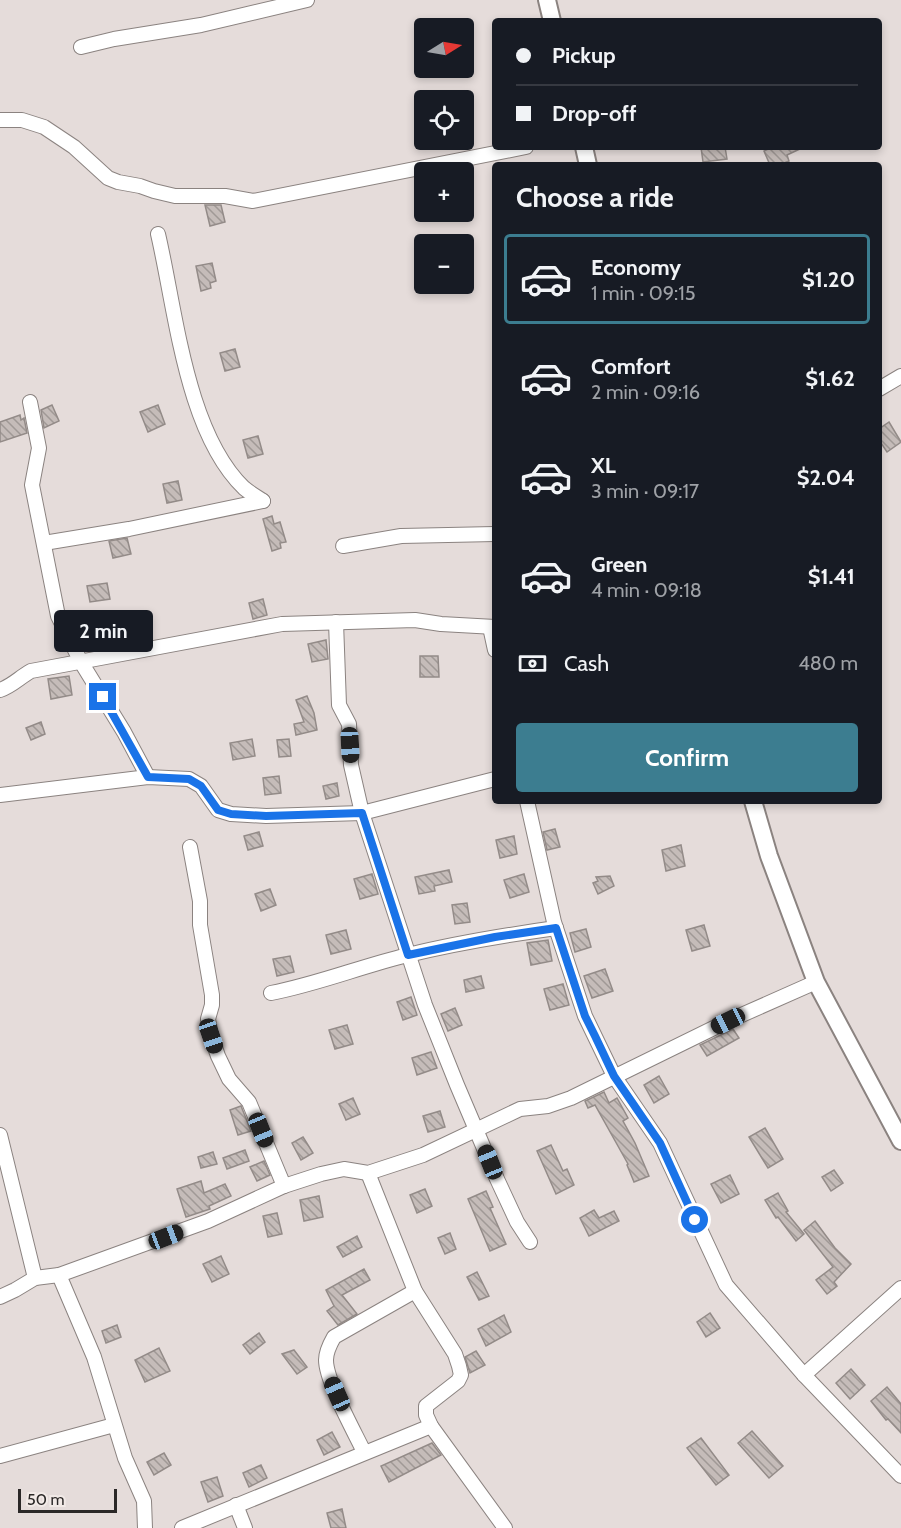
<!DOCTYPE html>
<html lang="en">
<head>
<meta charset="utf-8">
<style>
  :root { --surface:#171b24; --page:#20242c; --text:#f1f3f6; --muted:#9ea1a6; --line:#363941; --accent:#3c7d90 }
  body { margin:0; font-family:Cabin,sans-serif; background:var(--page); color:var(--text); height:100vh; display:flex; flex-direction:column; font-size:22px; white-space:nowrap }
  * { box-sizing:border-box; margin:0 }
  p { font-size:20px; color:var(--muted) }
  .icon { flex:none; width:33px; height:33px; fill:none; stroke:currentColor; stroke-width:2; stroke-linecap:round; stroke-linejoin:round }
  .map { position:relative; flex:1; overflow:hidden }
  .panel { position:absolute; left:492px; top:162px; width:390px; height:642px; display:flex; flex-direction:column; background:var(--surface); border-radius:6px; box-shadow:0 3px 9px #0003 }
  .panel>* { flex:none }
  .guide { position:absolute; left:492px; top:18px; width:390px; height:132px; border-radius:6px; box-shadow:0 3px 9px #0003; display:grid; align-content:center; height:132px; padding:0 24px; background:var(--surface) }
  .needle { width:39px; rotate:79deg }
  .tools { position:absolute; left:414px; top:18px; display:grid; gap:12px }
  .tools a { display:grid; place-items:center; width:60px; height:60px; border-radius:6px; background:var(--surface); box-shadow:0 3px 9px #0003; font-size:30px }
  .scale { position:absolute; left:18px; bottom:15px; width:99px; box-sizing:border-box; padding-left:6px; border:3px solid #2b2827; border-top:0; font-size:16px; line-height:21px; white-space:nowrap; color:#2b2827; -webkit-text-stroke:4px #f2eae7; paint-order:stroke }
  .end { position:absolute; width:27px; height:27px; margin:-14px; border:8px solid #1a73e8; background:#fff; box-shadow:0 0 0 3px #fff }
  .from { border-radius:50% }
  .bubble { position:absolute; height:42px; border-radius:6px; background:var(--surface); box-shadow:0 3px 9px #0003; font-size:20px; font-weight:700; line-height:42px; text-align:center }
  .car { position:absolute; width:18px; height:36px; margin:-18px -9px; border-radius:8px; box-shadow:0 0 4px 2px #0007; background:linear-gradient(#222 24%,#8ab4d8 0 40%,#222 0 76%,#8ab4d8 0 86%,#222 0) }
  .guide b { display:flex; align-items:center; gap:21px; height:57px; font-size:22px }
  .guide b+b { border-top:2px solid var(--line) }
  .guide i { width:15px; height:15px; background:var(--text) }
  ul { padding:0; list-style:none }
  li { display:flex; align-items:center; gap:18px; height:90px; margin:0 12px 9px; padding:0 12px; border:3px solid transparent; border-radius:6px }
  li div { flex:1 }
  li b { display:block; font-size:22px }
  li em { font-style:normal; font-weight:700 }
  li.current { border-color:var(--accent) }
  li>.icon { width:54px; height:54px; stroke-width:1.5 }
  h2 { padding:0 24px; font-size:27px; line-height:72px }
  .pay { display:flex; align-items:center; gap:15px; height:66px; padding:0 24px; font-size:22px }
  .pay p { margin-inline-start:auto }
  .button { display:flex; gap:12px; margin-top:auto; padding:12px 24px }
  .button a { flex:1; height:69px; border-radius:6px; background:var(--accent); color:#fff; font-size:24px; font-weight:700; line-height:69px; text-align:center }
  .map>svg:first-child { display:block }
  .building { fill:url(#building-back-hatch); stroke:#938b88; stroke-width:1.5 }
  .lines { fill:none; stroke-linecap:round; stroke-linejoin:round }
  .minor-casing { stroke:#8b8380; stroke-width:16 }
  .major-casing { stroke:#8b8380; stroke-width:20 }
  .minor { stroke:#fff; stroke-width:14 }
  .major { stroke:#fff; stroke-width:16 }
  .route { stroke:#1a73e8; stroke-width:8 }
</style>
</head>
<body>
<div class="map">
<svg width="901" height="1528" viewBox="0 0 901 1528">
  <defs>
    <pattern id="building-back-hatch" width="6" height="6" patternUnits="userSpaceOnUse" patternTransform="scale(1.5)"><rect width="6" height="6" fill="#c5bcb9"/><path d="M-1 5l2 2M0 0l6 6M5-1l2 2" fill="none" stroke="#a09996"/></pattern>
  </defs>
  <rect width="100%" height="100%" fill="#e5dcda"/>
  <g class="building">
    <path d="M701,147H725L727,159L703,162Z"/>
    <path d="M772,147H804L787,155L789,161L779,165H770L764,151Z"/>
    <path d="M205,205H221L225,222L210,226Z"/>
    <path d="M212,263L216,281L210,283L211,288L201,291L196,266Z"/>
    <path d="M235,349L240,367L225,371L220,353Z"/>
    <path d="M52,405L59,421L44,428L41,410Z"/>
    <path d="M158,405L165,424L148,432L140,412Z"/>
    <path d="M20,415L21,420L24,418L27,433L0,442V422Z"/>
    <path d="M889,422L901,442L887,452L879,440V429Z"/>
    <path d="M258,436L263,454L248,458L243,440Z"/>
    <path d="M178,481L182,500L167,503L163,484Z"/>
    <path d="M272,516L274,524L280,522L286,542L280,543L281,548L272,551L263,519Z"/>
    <path d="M127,538L131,554L113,558L109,541Z"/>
    <path d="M107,583L110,599L90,602L87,586Z"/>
    <path d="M263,599L267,615L253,619L249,603Z"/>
    <path d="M113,619L117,638L99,642L95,622Z"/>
    <path d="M326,640L328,659L312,662L308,644Z"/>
    <path d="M420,656H438L439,677H420Z"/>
    <path d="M69,676L72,695L51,699L48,679Z"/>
    <path d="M307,696L314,713L317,730L296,735L294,724L304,722L296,700Z"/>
    <path d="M41,722L45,734L31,740L26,728Z"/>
    <path d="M252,739L255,756L233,760L230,743Z"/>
    <path d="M289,739L291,756L279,757L277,740Z"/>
    <path d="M279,776L281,793L265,795L263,778Z"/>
    <path d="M337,783L339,796L326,799L323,786Z"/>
    <path d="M555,829L560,847L547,850L543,832Z"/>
    <path d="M259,832L263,846L248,850L244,836Z"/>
    <path d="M514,836L517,854L500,858L496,840Z"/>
    <path d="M681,845L685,866L666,871L662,850Z"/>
    <path d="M449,870L452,882L434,886L435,891L419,894L415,877Z"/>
    <path d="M372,874L378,894L360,899L354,879Z"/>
    <path d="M524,874L529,892L510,898L504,880Z"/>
    <path d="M610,876L614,886L598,894L593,883L598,881L596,877Z"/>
    <path d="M270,889L276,905L261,911L255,894Z"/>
    <path d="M467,903L470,922L455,924L452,905Z"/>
    <path d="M704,925L710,946L692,951L686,930Z"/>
    <path d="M586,929L591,947L575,952L570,933Z"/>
    <path d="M346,930L351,949L331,954L326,935Z"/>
    <path d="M548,940L552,961L531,965L527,943Z"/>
    <path d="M290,956L294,972L277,976L273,959Z"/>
    <path d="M605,969L613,991L592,998L584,976Z"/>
    <path d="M481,976L484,988L466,992L464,980Z"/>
    <path d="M563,984L569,1005L550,1010L544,989Z"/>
    <path d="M411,997L417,1015L403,1020L397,1002Z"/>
    <path d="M455,1008L462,1025L448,1031L441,1014Z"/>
    <path d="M347,1025L353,1044L335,1049L329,1030Z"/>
    <path d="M733,1029L739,1038L707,1056L700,1045Z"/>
    <path d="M431,1052L437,1068L417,1075L412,1058Z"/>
    <path d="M659,1076L669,1094L654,1103L644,1085Z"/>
    <path d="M604,1092L609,1103L617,1098L628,1118L623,1121L635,1143L649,1176L634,1182L627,1165L628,1164L595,1105L588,1108L585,1101Z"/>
    <path d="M353,1098L360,1114L346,1120L339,1104Z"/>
    <path d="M241,1106L251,1131L238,1135L230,1110Z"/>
    <path d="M440,1111L445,1127L428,1132L423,1116Z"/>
    <path d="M765,1128L783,1159L768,1168L749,1137Z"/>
    <path d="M303,1137L313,1153L301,1160L292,1143Z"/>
    <path d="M551,1145L563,1171L567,1169L574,1185L556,1194L537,1151Z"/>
    <path d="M245,1150L249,1161L227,1169L223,1158Z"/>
    <path d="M213,1152L217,1164L201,1168L198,1157Z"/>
    <path d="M264,1161L270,1175L257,1181L250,1167Z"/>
    <path d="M834,1170L843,1183L831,1191L822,1177Z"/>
    <path d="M730,1175L739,1194L721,1203L711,1184Z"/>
    <path d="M201,1181L204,1193L225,1184L231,1196L209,1206L210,1209L186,1217L177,1189Z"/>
    <path d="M425,1189L432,1206L417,1213L410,1195Z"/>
    <path d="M486,1191L493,1207L490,1208L506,1244L490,1251L468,1199Z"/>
    <path d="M778,1193L788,1211L786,1212L804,1234L796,1241L778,1217L776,1218L765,1200Z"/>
    <path d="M319,1196L323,1217L304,1221L300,1200Z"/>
    <path d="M594,1210L599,1218L614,1211L619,1221L589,1236L580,1218Z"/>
    <path d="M277,1213L282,1234L268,1237L263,1216Z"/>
    <path d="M815,1221L835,1248L851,1264L834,1282L837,1286L827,1294L816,1280L833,1267L804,1230Z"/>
    <path d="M450,1233L456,1249L445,1254L438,1238Z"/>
    <path d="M357,1236L362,1247L343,1257L337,1247Z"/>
    <path d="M221,1256L229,1274L212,1282L203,1264Z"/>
    <path d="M364,1269L370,1280L342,1295L357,1314L338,1325L327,1311L334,1306L326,1290Z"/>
    <path d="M477,1272L489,1296L479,1300L467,1277Z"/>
    <path d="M710,1313L720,1328L706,1337L697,1322Z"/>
    <path d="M504,1315L511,1332L486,1346L478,1329Z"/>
    <path d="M117,1325L121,1337L106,1343L102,1331Z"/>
    <path d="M259,1333L265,1342L250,1354L243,1345Z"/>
    <path d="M159,1348L170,1371L145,1382L135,1360Z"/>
    <path d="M294,1350L307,1367L297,1374L282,1354Z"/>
    <path d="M476,1351L485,1365L470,1373L465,1357Z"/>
    <path d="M851,1369L865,1385L850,1399L836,1383Z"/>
    <path d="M887,1387L901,1404V1433L888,1419L886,1420L871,1401Z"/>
    <path d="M752,1431L783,1466L769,1478L738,1443Z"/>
    <path d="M332,1432L340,1447L324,1455L317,1440Z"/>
    <path d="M701,1438L729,1475L716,1485L687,1448Z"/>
    <path d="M432,1443L441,1455L389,1482L381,1466Z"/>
    <path d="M164,1453L171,1465L154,1475L147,1462Z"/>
    <path d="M261,1465L267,1478L249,1487L243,1473Z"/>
    <path d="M217,1477L223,1496L208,1502L201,1482Z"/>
    <path d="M342,1509L346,1528H331L327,1513Z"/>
  </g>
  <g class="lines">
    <defs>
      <g id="minor">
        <path d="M81,47L114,39L201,25L307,0"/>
        <path d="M0,120H22L44,127L74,147L108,178L118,182L140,186L154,191L175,196H225L253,201L526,147"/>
        <path d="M158,234C176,311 186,432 244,488C250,493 257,497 263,501"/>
        <path d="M879,389L901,376"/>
        <path d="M30,402L39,448L32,485L58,616L81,662L124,732L148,777"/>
        <path d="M44,543L129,529L263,501"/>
        <path d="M343,546L401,536L495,534"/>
        <path d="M336,622L339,705L349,724L351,765L362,813L425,1005L457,1085L497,1179L517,1222L530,1242"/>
        <path d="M490,627L495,650"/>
        <path d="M0,690C12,686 20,677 31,671L282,624L415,620L441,624L495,627"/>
        <path d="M0,795L148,777L189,779L201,786L218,810L231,814L266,816L362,813L495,779"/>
        <path d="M527,801L554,922L585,1016L614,1076L660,1143L726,1285L804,1375L901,1476"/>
        <path d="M190,847L200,901V925L212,995V1005L208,1019L211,1036L218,1056L229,1079L249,1102L284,1186"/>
        <path d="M271,993C318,984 362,966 408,955C457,943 506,935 556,928"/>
        <path d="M0,1135L35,1278"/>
        <path d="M368,1173L415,1291L455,1354L459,1366L461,1375L458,1381L426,1406V1415L431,1426L505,1528"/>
        <path d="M59,1275L94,1357L125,1458L144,1501L145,1528"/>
        <path d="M0,1297L15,1290L35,1278L59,1275L208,1221L284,1186L321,1174L344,1169L368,1173L423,1155L520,1109L548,1106L571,1098L728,1021L816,982"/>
        <path d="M804,1375L901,1288"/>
        <path d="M364,1452C354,1431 326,1381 326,1360C326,1352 330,1344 334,1337L415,1291"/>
        <path d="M0,1456L114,1425"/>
        <path d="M236,1505L245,1528"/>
        <path d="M182,1528L431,1426"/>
      </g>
      <g id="major">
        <path d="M547,0L552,21"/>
        <path d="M584,147L588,165"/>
        <path d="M753,801L769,856L816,982L901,1141"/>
      </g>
    </defs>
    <use href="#minor" class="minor-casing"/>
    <use href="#major" class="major-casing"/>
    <use href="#minor" class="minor"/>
    <use href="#major" class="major"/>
  </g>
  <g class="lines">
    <path class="route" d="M103,697L148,777L189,779L201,786L218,810L231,814L266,816L362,813L408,955L495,937L556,928L585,1016L595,1036L614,1076L660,1143L695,1220"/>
  </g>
</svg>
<div class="tools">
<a><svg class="needle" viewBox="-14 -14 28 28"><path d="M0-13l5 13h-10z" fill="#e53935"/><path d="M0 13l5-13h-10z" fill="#9ea1a6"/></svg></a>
<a><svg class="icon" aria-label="locate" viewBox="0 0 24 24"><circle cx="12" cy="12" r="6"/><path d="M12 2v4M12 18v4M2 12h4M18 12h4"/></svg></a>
<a>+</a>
<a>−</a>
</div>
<div class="scale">50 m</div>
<i class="end from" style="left:695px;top:1220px"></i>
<i class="end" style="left:103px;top:697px"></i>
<div class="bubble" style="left:54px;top:610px;width:99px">2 min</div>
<i class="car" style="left:350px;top:745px;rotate:177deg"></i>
<i class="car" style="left:728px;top:1021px;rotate:244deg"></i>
<i class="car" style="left:211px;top:1036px;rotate:161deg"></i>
<i class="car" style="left:261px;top:1130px;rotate:158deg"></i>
<i class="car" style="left:490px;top:1162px;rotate:338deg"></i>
<i class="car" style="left:166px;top:1237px;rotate:69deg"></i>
<i class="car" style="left:337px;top:1394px;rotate:336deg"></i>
<div class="guide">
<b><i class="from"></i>Pickup</b>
<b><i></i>Drop-off</b>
</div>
<section class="panel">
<h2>Choose a ride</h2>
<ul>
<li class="current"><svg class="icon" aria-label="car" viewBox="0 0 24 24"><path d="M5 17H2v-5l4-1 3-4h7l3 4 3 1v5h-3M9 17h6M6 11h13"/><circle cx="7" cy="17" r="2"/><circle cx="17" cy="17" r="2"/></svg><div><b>Economy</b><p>1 min · 09:15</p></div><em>$1.20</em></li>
<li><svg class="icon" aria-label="car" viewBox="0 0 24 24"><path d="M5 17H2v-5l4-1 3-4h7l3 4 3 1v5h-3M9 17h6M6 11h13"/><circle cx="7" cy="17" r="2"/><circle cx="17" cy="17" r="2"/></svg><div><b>Comfort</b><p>2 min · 09:16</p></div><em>$1.62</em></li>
<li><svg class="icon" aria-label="car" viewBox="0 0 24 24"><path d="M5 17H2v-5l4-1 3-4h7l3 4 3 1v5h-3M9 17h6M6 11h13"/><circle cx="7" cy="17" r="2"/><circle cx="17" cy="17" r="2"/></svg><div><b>XL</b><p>3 min · 09:17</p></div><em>$2.04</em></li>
<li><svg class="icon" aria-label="car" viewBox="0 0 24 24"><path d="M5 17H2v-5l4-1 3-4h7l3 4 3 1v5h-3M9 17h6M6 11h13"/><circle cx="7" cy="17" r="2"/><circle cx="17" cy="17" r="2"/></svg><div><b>Green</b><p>4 min · 09:18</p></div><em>$1.41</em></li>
</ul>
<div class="pay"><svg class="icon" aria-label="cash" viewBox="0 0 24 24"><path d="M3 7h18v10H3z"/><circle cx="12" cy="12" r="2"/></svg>Cash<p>480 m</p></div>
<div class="button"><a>Confirm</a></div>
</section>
</div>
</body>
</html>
